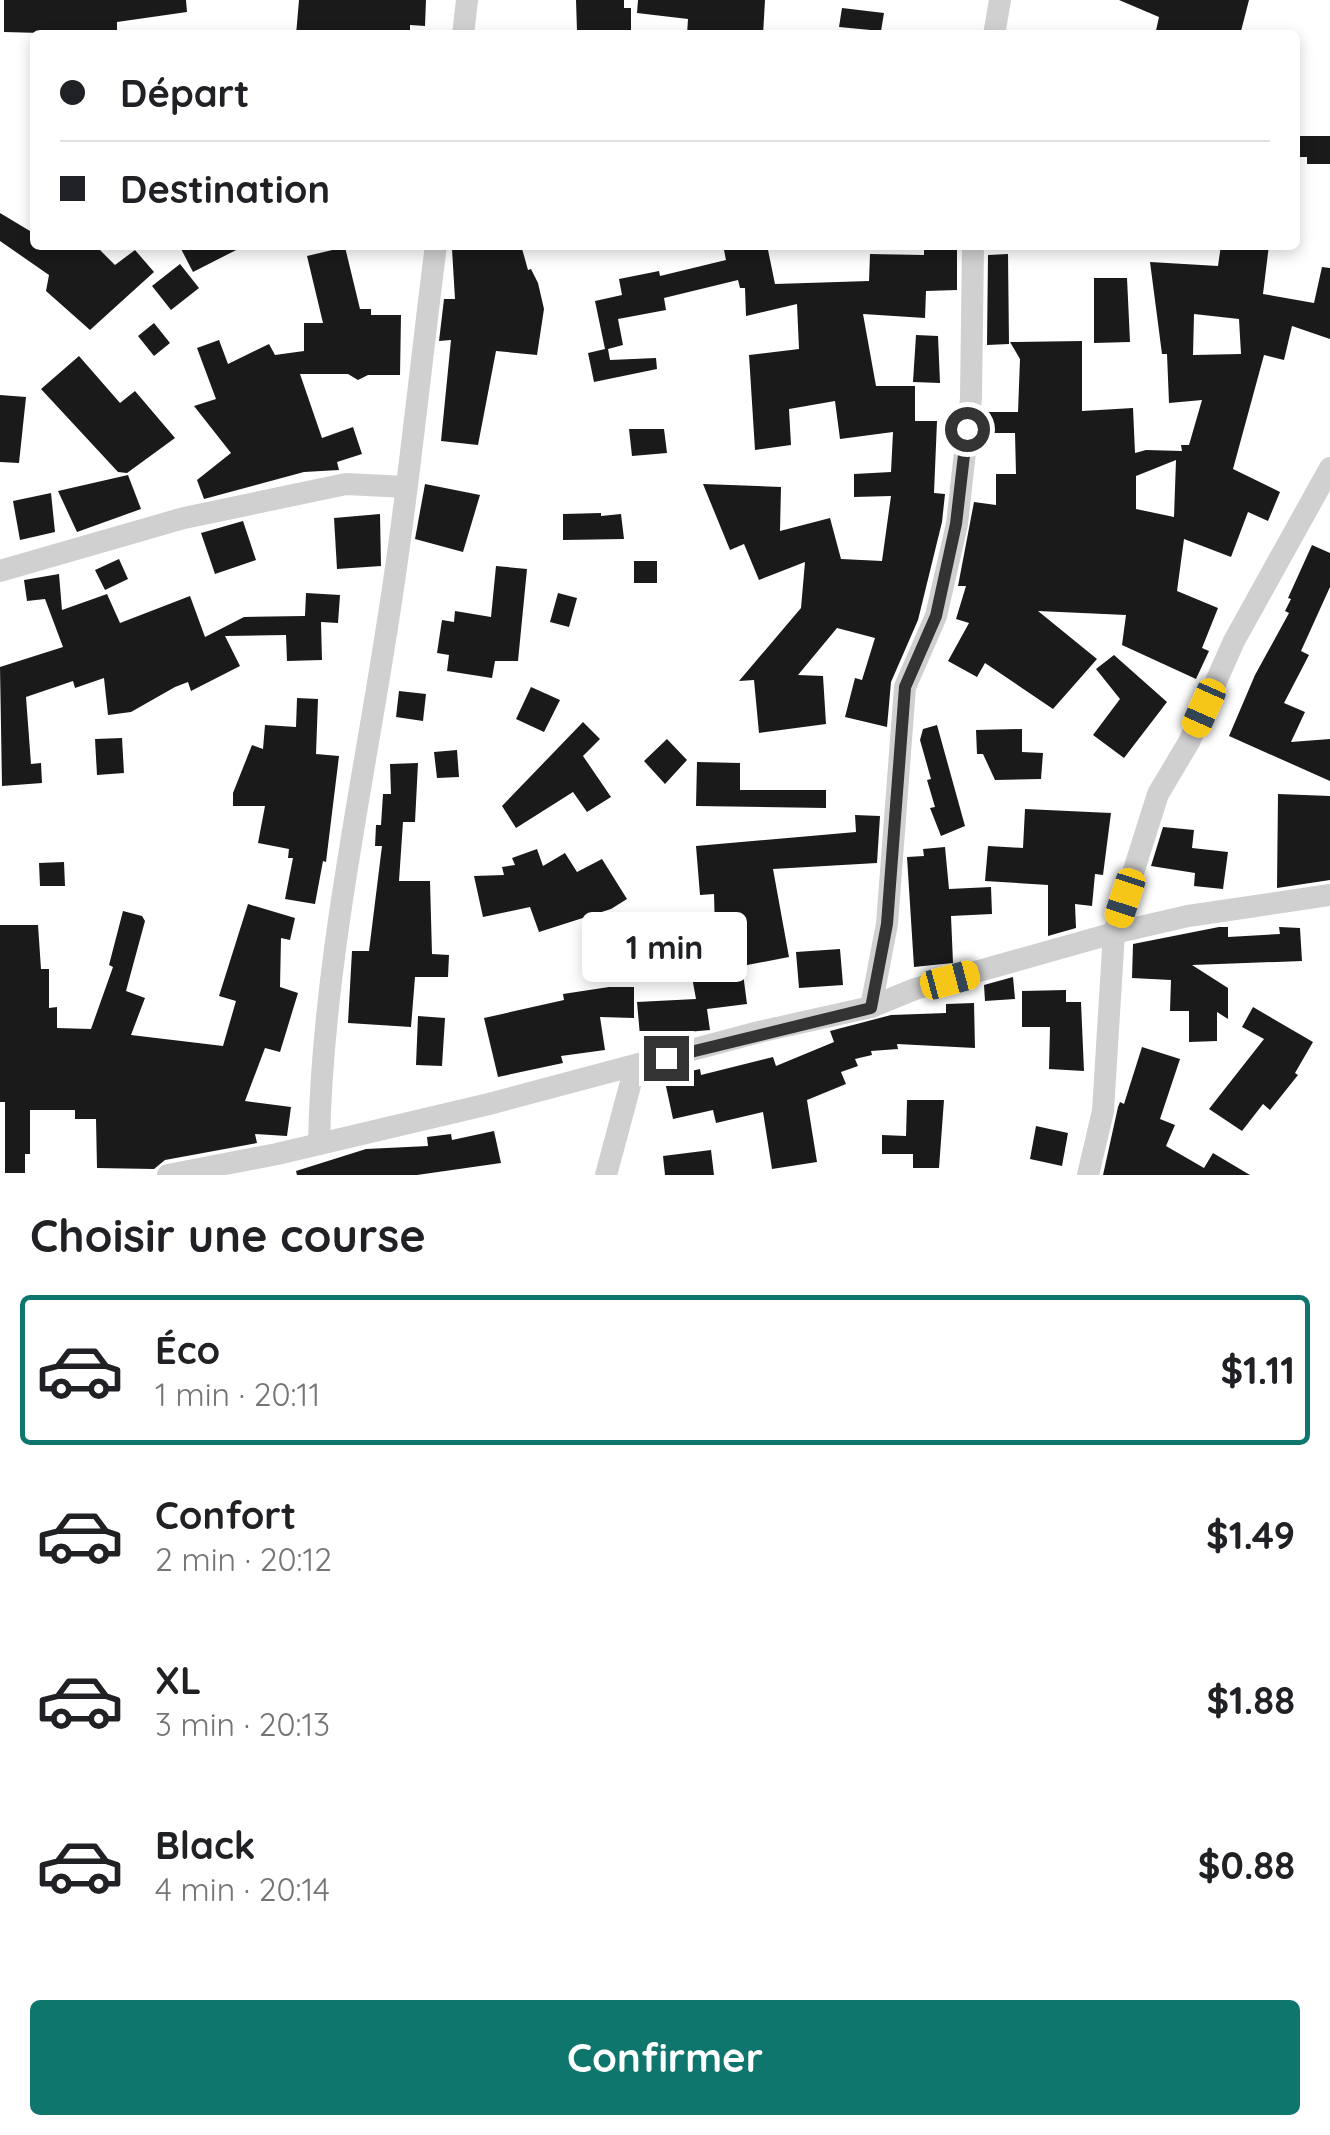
<!DOCTYPE html>
<html lang="fr">
<head>
<meta charset="utf-8">
<style>
  :root { --surface:#fff; --page:#f6f6f6; --text:#202124; --muted:#757577; --line:#e0e0e0; --accent:#0f766e }
  body { margin:0; font-family:Quicksand,sans-serif; background:var(--page); color:var(--text); height:100vh; display:flex; flex-direction:column; font-size:38px; white-space:nowrap }
  * { box-sizing:border-box; margin:0 }
  p { font-size:32px; color:var(--muted) }
  .icon { flex:none; width:55px; height:55px; fill:none; stroke:currentColor; stroke-width:2; stroke-linecap:round; stroke-linejoin:round }
  .map { position:relative; height:1175px; overflow:hidden }
  .side { display:flex; flex-direction:column; background:var(--surface); flex:1 }
  .side>* { flex:none }
  .guide { position:absolute; left:30px; top:30px; width:1270px; height:220px; border-radius:10px; box-shadow:0 5px 15px #0003; display:grid; align-content:center; height:220px; padding:0 30px; background:var(--surface) }
  .end { position:absolute; width:45px; height:45px; margin:-22px; border:12px solid #333; background:#fff; box-shadow:0 0 0 5px #fff }
  .from { border-radius:50% }
  .bubble { position:absolute; height:70px; border-radius:10px; background:var(--surface); box-shadow:0 5px 15px #0003; font-size:32px; font-weight:700; line-height:70px; text-align:center }
  .car { position:absolute; width:30px; height:60px; margin:-30px -15px; border-radius:12px; box-shadow:0 0 8px 2px #0007; background:linear-gradient(#f5c518 24%,#345 0 40%,#f5c518 0 76%,#345 0 86%,#f5c518 0) }
  .guide b { display:flex; align-items:center; gap:35px; height:95px; font-size:38px }
  .guide b+b { border-top:2px solid var(--line) }
  .guide i { width:25px; height:25px; background:var(--text) }
  ul { padding:0; list-style:none }
  li { display:flex; align-items:center; gap:30px; height:150px; margin:0 20px 15px; padding:0 10px; border:5px solid transparent; border-radius:10px }
  li div { flex:1 }
  li b { display:block; font-size:38px }
  li em { font-style:normal; font-weight:700 }
  li.active { border-color:var(--accent) }
  li>.icon { width:90px; height:90px; stroke-width:1.5 }
  h2 { padding:0 30px; font-size:45px; line-height:120px }
  .cta { display:flex; gap:20px; margin-top:auto; padding:20px 30px }
  .cta a { flex:1; height:115px; border-radius:10px; background:var(--accent); color:#fff; font-size:40px; font-weight:700; line-height:115px; text-align:center }
  .map>svg:first-child { display:block }
  .building { fill:#1a1a1a; fill-rule:evenodd }
  .lines { fill:none; stroke-linecap:round; stroke-linejoin:round }
  .minor { stroke:#d0d0d0; stroke-width:22 }
  .route { stroke:#333; stroke-width:12 }
</style>
</head>
<body>
<div class="map">
<svg width="1330" height="1175" viewBox="0 0 1330 1175">
  <rect width="100%" height="100%" fill="#fff"/>
  <g class="building">
    <path d="M4,0H186L187,12L117,22V35L4,32Z"/>
    <path d="M299,0H426L425,26L410,25V35H296Z"/>
    <path d="M576,0H624V8H631V31H577Z"/>
    <path d="M638,0H765L763,35H687L688,19L637,13Z"/>
    <path d="M1119,0H1249L1240,35H1155L1159,17Z"/>
    <path d="M842,8L884,13L881,31L839,27Z"/>
    <path d="M1295,136H1330V164H1307V157H1295Z"/>
    <path d="M0,213L35,234V245H95L115,265L135,250L154,272L90,330L46,291L49,275L0,241Z"/>
    <path d="M179,245H246L193,272Z"/>
    <path d="M491,245H521L528,270L531,269L538,283L544,309L537,355L496,351L478,445L441,441L451,340L439,341L444,299H455L452,249Z"/>
    <path d="M723,245H767L775,284L869,281L870,254L924,255V245H957V290L926,291L925,318L863,314L876,386H915V421H937L934,493L945,494L942,522L918,620L891,682L887,727L845,717L855,678L862,680L875,638L837,628L798,675L823,676L826,724L759,733L754,680L739,681L801,608L805,562L759,580L744,544L730,550L703,484L781,487L780,531L830,518L841,559L882,561L891,496L854,497V474L891,472L893,432L840,439L835,401L789,409L791,445L755,450L749,355L799,349L797,304L746,316L745,288H740L738,280L664,298L666,310L618,319L623,345L608,349L610,360L656,358L657,369L594,382L588,353L605,349L595,301L622,295L619,279L659,271L660,276L726,260Z"/>
    <path d="M1221,245H1269L1263,294L1314,303L1322,267L1330,268V339L1292,326L1284,360L1264,355L1233,469L1280,492L1268,521L1248,512L1231,557L1184,539L1177,591L1218,608L1202,648L1209,651L1196,679L1122,645L1126,615L1038,611L1097,659L1053,709L985,663L977,677L948,661L969,623L956,619L966,586H958L974,502L996,505V474H1016L1015,433H982L985,412H1018L1020,359L1010,342L1082,341V411L1133,408L1135,453L1146,450L1182,451L1181,445H1189L1202,400L1169,403L1167,354H1162L1150,262L1218,266ZM1194,314L1239,319L1241,354L1193,355ZM1176,460L1174,517L1136,509V476Z"/>
    <path d="M345,247L360,309H371V315H401L400,375H368L358,380L348,374H300L322,438L353,427L362,454L337,462L339,470L304,472L204,499L197,480L231,453L194,406L216,399L197,348L219,340L228,364L269,344L275,355L304,351V323H323L307,256Z"/>
    <path d="M1008,254L1009,344L987,345L988,255Z"/>
    <path d="M180,264L199,288L171,310L152,286Z"/>
    <path d="M1094,278H1127L1130,342L1094,343Z"/>
    <path d="M154,323L170,343L154,356L138,336Z"/>
    <path d="M916,335L938,336L940,383L913,382Z"/>
    <path d="M79,356L120,403L135,391L175,438L127,473L118,472L41,389Z"/>
    <path d="M0,395L26,397L19,463L0,462Z"/>
    <path d="M629,429H664L667,453L632,456Z"/>
    <path d="M128,475L141,509L77,532L58,491Z"/>
    <path d="M425,484L480,495L463,552L415,539Z"/>
    <path d="M51,493L55,532L20,540L13,501Z"/>
    <path d="M601,513V516L621,514L624,539L563,540V514Z"/>
    <path d="M380,514L381,566L337,569L334,518Z"/>
    <path d="M243,521L256,560L215,574L201,533Z"/>
    <path d="M1312,545L1330,553V587L1301,651L1309,655L1284,703L1305,712L1291,742L1330,739V781L1229,736L1255,675L1289,613L1285,611L1291,599L1288,598Z"/>
    <path d="M119,559L128,579L105,590L95,570Z"/>
    <rect x="634" y="561" width="23" height="22"/>
    <path d="M496,566L527,569L518,661H495L492,678L447,671L449,655L437,653L442,620L454,622L455,611L491,617Z"/>
    <path d="M59,574L62,610L107,594L120,623L190,596L205,637L244,617L305,616L306,593L340,595L338,623L321,622L322,660L287,661L286,635L225,636L240,666L191,691L188,682L175,687L131,712L108,715L104,678L75,688L73,681L26,697L31,764L41,763L42,783L2,786L0,667L63,647L45,599L27,601L24,580Z"/>
    <path d="M558,593L577,598L569,627L550,622Z"/>
    <path d="M1114,655L1167,702L1124,758L1093,735L1120,699L1096,669Z"/>
    <path d="M531,687L560,700L544,732L516,719Z"/>
    <path d="M399,691L426,694L423,721L396,717Z"/>
    <path d="M297,698L318,699L316,754L339,756L326,862L323,861L315,904L285,899L293,858H288L289,849L258,843L265,806H233V793L252,745L263,749L265,725L296,727Z"/>
    <path d="M583,722L600,739L583,756L611,797L587,812L573,792L516,828L502,806Z"/>
    <path d="M937,725L965,826L941,836L930,808L935,807L927,780L931,779L920,740L923,729Z"/>
    <path d="M1022,729V752L1043,753L1041,779L995,780L983,754H977L976,730Z"/>
    <path d="M122,738L124,773L97,775L95,739Z"/>
    <path d="M667,739L687,760L665,784L644,761Z"/>
    <path d="M457,750L459,777L437,778L434,752Z"/>
    <path d="M697,762L740,763V790H826V808L696,806Z"/>
    <path d="M418,763L415,822H403L399,881H430L432,954L449,955L448,977H415L411,1027L348,1023L352,951H369L382,846H375L376,825H381L383,794H391L390,764Z"/>
    <path d="M1278,794L1330,796V880L1277,888Z"/>
    <path d="M1025,809L1111,813L1103,875L1095,874L1092,906L1075,904L1076,928L1048,936V885L985,881L988,846L1023,848Z"/>
    <path d="M855,815L880,816L877,863L773,869L789,957L742,966L747,1004L707,1009L710,1030L640,1036L637,1002L696,999L688,955L712,950L708,933L715,931L714,894L700,895L696,846L856,832Z"/>
    <path d="M1163,827L1194,830L1192,848L1228,852L1223,889L1194,886L1195,873L1151,866Z"/>
    <path d="M945,847L949,889L991,887L992,914L951,916L953,963L914,967L907,857L924,856L923,849Z"/>
    <path d="M537,849L543,866L565,853L577,872L602,859L627,899L611,909L539,932L530,907L483,917L474,876L504,875L502,867L515,865L512,858Z"/>
    <path d="M64,862L65,886H40L39,863Z"/>
    <path d="M248,904L295,918L290,940L281,938L280,987L298,993L280,1052L265,1048L245,1101L291,1107L287,1136L255,1134L257,1143L165,1160L154,1169L97,1168L96,1119H75V1110H30V1154H25V1173H5V1102H0V925H38L41,969H49V1008L57,1007V1028L91,1029L113,967L109,965L123,911L142,916L145,921L126,991L145,998L131,1035L223,1046L236,1001L219,996Z"/>
    <path d="M1219,927H1228V937L1280,934L1279,927L1300,928L1302,961L1192,965L1228,988V1019L1217,1012V1041L1189,1042V1011H1170L1171,980L1132,978L1133,944Z"/>
    <path d="M840,949L843,985L799,988L796,952Z"/>
    <path d="M1013,977L1015,999L985,1001L984,985Z"/>
    <path d="M609,987H634V1018L600,1017L605,1050L561,1056L563,1063L498,1077L484,1018L564,1000L563,994Z"/>
    <path d="M1066,990V1002H1081L1084,1071L1049,1069L1050,1027H1022V991Z"/>
    <path d="M974,1003L975,1048L897,1044L898,1049L871,1051L872,1055L855,1059L858,1066L841,1072L846,1084L807,1100L817,1162L772,1169L763,1112L716,1123L713,1110L673,1119L664,1077L700,1069L701,1075L773,1057L776,1066L834,1042L830,1031L891,1015L946,1013V1004Z"/>
    <path d="M1253,1007L1313,1042L1295,1073L1298,1075L1270,1110L1263,1104L1242,1131L1209,1109L1264,1039L1242,1027Z"/>
    <path d="M418,1016L445,1018L442,1066L416,1065Z"/>
    <path d="M1142,1047L1180,1059L1160,1119L1175,1125L1166,1146L1204,1168L1213,1153L1250,1175H1103L1118,1107L1120,1102L1124,1104Z"/>
    <path d="M907,1100H944L939,1168H913V1154H882V1135L906,1136Z"/>
    <path d="M1036,1126L1068,1133L1062,1166L1030,1159Z"/>
    <path d="M494,1131L501,1163L417,1175H297L296,1171L366,1149L428,1146L427,1137L451,1134L452,1140Z"/>
    <path d="M711,1150L714,1175H665L663,1156Z"/>
  </g>
  <g class="lines">
    <g class="minor">
      <path d="M463,35L467,0"/>
      <path d="M994,35L1000,0"/>
      <path d="M0,571L184,518L346,484L406,487"/>
      <path d="M871,1007L887,924L905,687L936,616L957,524L971,398L973,245"/>
      <path d="M319,1144C322,977 358,810 384,646C406,513 419,378 436,245"/>
      <path d="M168,1175L277,1154L489,1104L759,1032L871,1007L915,989L1114,933L1188,916L1330,895"/>
      <path d="M606,1175L635,1067"/>
      <path d="M1088,1175L1103,1111L1114,933L1158,794L1189,742L1234,641L1330,468"/>
    </g>
  </g>
  <g class="lines">
    <path class="route" d="M666,1058L871,1008L887,924L905,687L936,616L956,524L967,429"/>
  </g>
</svg>
<i class="end from" style="left:967px;top:429px"></i>
<i class="end" style="left:666px;top:1058px"></i>
<div class="bubble" style="left:582px;top:912px;width:165px">1 min</div>
<i class="car" style="left:1204px;top:708px;rotate:204deg"></i>
<i class="car" style="left:1125px;top:898px;rotate:198deg"></i>
<i class="car" style="left:950px;top:980px;rotate:75deg"></i>
<div class="guide">
<b><i class="from"></i>Départ</b>
<b><i></i>Destination</b>
</div>
</div>
<section class="side">
<h2>Choisir une course</h2>
<ul>
<li class="active"><svg class="icon" aria-label="car" viewBox="0 0 24 24"><path d="M5 17H2v-5l4-1 3-4h7l3 4 3 1v5h-3M9 17h6M6 11h13"/><circle cx="7" cy="17" r="2"/><circle cx="17" cy="17" r="2"/></svg><div><b>Éco</b><p>1 min · 20:11</p></div><em>$1.11</em></li>
<li><svg class="icon" aria-label="car" viewBox="0 0 24 24"><path d="M5 17H2v-5l4-1 3-4h7l3 4 3 1v5h-3M9 17h6M6 11h13"/><circle cx="7" cy="17" r="2"/><circle cx="17" cy="17" r="2"/></svg><div><b>Confort</b><p>2 min · 20:12</p></div><em>$1.49</em></li>
<li><svg class="icon" aria-label="car" viewBox="0 0 24 24"><path d="M5 17H2v-5l4-1 3-4h7l3 4 3 1v5h-3M9 17h6M6 11h13"/><circle cx="7" cy="17" r="2"/><circle cx="17" cy="17" r="2"/></svg><div><b>XL</b><p>3 min · 20:13</p></div><em>$1.88</em></li>
<li><svg class="icon" aria-label="car" viewBox="0 0 24 24"><path d="M5 17H2v-5l4-1 3-4h7l3 4 3 1v5h-3M9 17h6M6 11h13"/><circle cx="7" cy="17" r="2"/><circle cx="17" cy="17" r="2"/></svg><div><b>Black</b><p>4 min · 20:14</p></div><em>$0.88</em></li>
</ul>
<div class="cta"><a>Confirmer</a></div>
</section>
</body>
</html>
